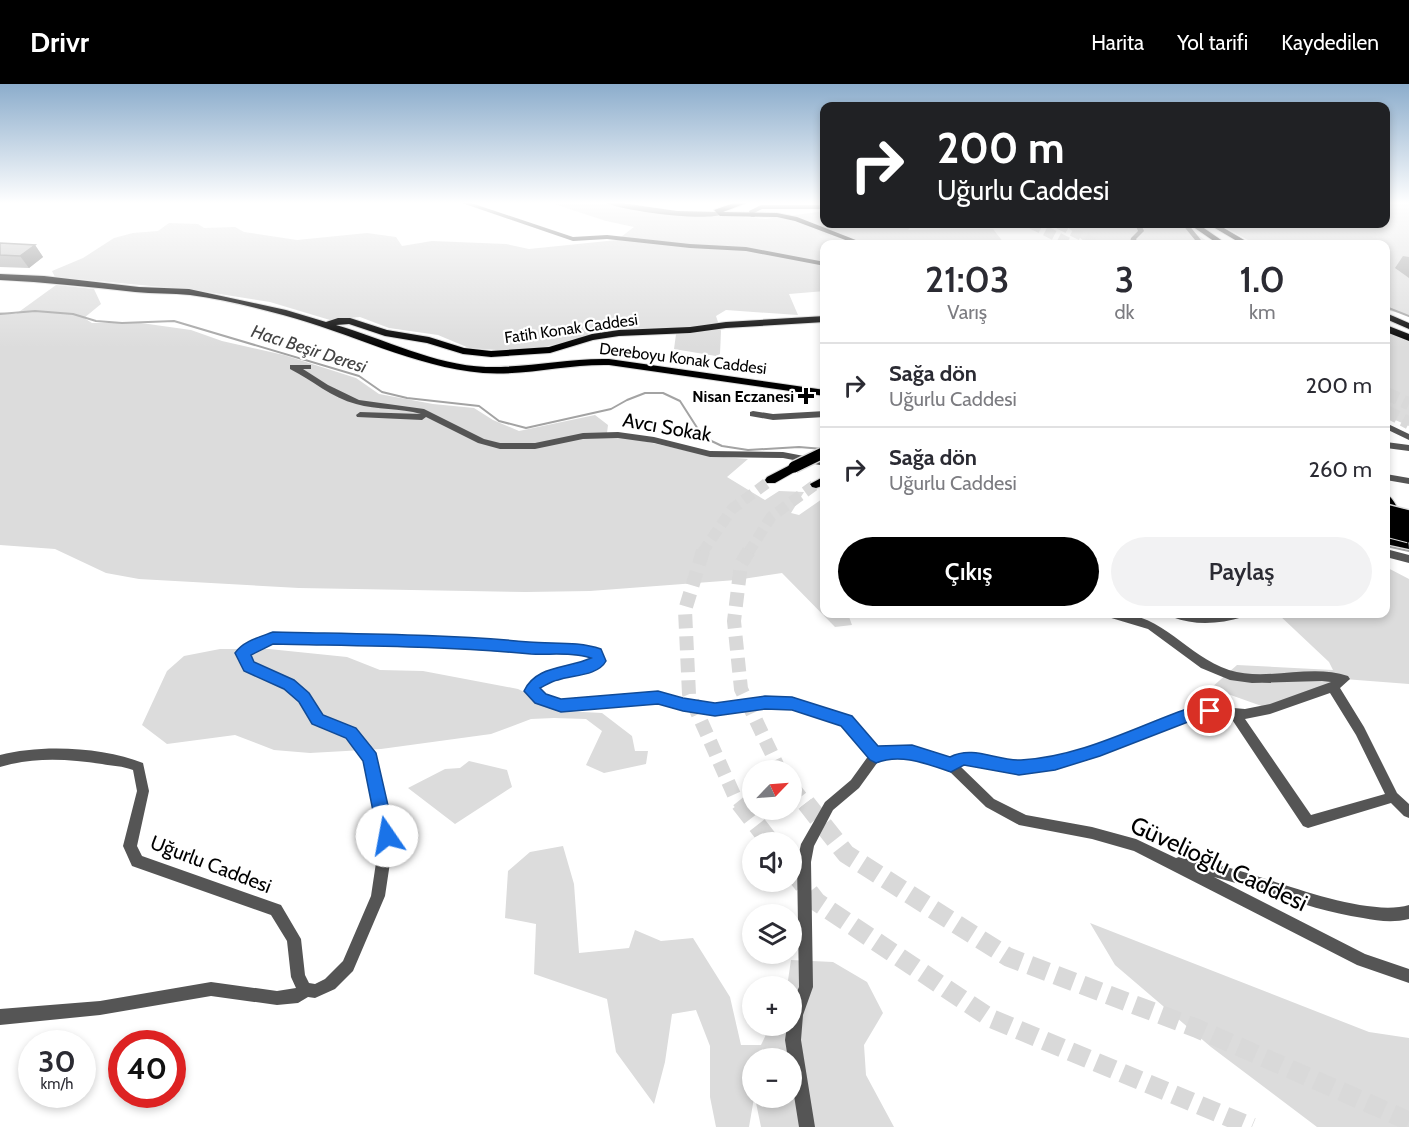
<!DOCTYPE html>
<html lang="tr">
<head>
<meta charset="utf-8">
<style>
  body { margin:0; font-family:Cabin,sans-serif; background:#f2f2f3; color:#2b2b33; height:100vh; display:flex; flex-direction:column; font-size:22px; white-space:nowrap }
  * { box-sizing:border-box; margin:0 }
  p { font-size:20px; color:#7c7c81 }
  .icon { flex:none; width:33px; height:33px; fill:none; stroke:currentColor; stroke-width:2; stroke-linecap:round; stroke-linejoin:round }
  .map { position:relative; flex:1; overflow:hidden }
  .side { position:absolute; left:820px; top:156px; width:570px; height:378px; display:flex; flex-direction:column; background:#fff; border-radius:12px; box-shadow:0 3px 9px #0003 }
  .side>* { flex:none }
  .hud { position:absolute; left:820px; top:18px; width:570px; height:126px; border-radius:12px; box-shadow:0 3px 9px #0003; background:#202124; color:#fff; overflow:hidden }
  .needle { width:39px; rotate:65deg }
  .tools { position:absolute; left:742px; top:676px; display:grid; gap:12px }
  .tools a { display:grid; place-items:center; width:60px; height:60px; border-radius:50%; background:#fff; box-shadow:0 3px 9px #0003; font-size:30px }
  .speed { position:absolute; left:18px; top:946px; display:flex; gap:12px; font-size:30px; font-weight:700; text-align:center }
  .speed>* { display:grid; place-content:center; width:78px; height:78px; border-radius:50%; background:#fff; box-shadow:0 3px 9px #0003; line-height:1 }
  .speed small { font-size:15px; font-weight:400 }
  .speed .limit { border:9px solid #d22; background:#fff; color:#111 }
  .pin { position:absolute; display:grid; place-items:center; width:51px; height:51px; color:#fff; margin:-26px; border:3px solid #fff; border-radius:50%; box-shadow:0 2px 6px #0007 }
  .me { position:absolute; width:66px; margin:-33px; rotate:348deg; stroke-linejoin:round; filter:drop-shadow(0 0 4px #0008) }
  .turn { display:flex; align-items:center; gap:21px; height:126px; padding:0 18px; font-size:27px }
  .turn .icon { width:78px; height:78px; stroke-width:2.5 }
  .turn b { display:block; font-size:42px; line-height:51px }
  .eta { display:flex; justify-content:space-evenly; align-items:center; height:102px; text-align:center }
  .eta b { font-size:36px; font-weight:600; line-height:42px }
  .button { display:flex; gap:12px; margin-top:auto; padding:12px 18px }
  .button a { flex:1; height:69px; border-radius:36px; background:#000; color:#fff; font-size:24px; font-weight:600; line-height:69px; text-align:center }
  .button a+a { background:#f2f2f3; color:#2b2b33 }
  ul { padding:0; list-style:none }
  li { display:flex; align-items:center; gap:18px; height:84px; padding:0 18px; border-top:2px solid #e1e1e2 }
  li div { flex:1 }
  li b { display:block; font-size:22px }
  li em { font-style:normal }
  header { display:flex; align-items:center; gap:36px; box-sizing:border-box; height:84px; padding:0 30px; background:#000; color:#fff }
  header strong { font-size:28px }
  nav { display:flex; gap:33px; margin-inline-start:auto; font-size:21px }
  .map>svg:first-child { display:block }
  .green { fill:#dcdcdc }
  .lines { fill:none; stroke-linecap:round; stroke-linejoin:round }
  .stream { stroke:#a3a3a3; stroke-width:2 }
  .major-tunnel-far2 { stroke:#d9d9d9; stroke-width:11; stroke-dasharray:11 6; stroke-linecap:butt }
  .major-tunnel-far1 { stroke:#d9d9d9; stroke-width:14; stroke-dasharray:14 8; stroke-linecap:butt }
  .major-tunnel { stroke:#d9d9d9; stroke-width:19; stroke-dasharray:19 9; stroke-linecap:butt }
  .highway-tunnel-far1 { stroke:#d9d9d9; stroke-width:10; stroke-dasharray:10 5; stroke-linecap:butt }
  .highway-tunnel { stroke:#d9d9d9; stroke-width:13; stroke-dasharray:13 6; stroke-linecap:butt }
  .major-casing { stroke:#dbdbdb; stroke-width:2 }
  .minor { fill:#555; fill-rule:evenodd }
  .major { fill:#000; fill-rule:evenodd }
  .major-bridge-casing { stroke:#dbdbdb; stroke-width:14; stroke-linecap:butt }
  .highway-bridge-casing { stroke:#dbdbdb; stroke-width:15; stroke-linecap:butt }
  .major-bridge { stroke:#000; stroke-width:11 }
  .highway-bridge { stroke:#000; stroke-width:13 }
  .wall { fill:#a9a9a9 }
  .shaded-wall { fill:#898989 }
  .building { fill:#c4c4c4; stroke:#898989; stroke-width:1.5 }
  .route { fill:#1a73e8; stroke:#114b97; stroke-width:1.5 }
  .poi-dot { fill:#000; stroke:#fff; stroke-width:2 }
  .labels { text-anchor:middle; stroke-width:4.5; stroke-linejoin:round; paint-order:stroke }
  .far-street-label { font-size:16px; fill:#000; stroke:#fff }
  .far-poi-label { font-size:16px; font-weight:bold; fill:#000; stroke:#fff; text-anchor:end }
  .far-water-label { font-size:18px; font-style:italic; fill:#444; stroke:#fff }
  .street-label { font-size:20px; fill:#000; stroke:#fff }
  .near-street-label { font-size:24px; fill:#000; stroke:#fff }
</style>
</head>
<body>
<header>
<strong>Drivr</strong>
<nav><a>Harita</a><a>Yol tarifi</a><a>Kaydedilen</a></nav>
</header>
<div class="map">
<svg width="1409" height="1043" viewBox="0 0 1409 1043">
  <rect width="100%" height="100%" fill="#fff"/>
  <path class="green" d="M548 118H600L635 124 766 135 825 127V140H913L908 146 993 145 1004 159 1028 160H825V207L789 210 798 231 726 226 716 232 721 247 720 270 716 272 674 265 677 243 620 245 544 263 497 266 469 264 438 251 389 244 360 233 330 236 270 218 194 206 55 193 52 187 83 174 114 154 133 149 158 147 169 139 198 140 204 144 235 143 244 148 297 156 367 149 396 153 402 162 432 157 506 160 529 165 617 156 634 143 606 137Z
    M1386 118H1409V231L1386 226V160H1255L1219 140H1386Z
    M1064 140H1180L1212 160H1087Z
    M56 201 94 205 101 220 84 234 92 239H141L191 246 222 257 284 271 356 294 379 310 433 320 474 324 493 336 519 347 595 331 608 341 607 349 711 372 748 375 727 393 765 416 779 407 804 408 791 429 799 431 825 413V530H848L852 541 835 543 782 489 736 496 590 507 526 508 299 504 139 495 106 489 55 465 0 461V228L16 230Z
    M1386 247 1409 258V342L1386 332Z
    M1386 483 1409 495V600L1344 595 1270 625 1211 604 1237 581 1333 586 1329 578 1278 530H1386Z
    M220 565H269L347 573 380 586 423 587 518 605 564 627 602 629 632 652 635 667H648L646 680 604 689 586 681 602 647 586 635 554 634 531 635 491 650 381 665 310 669 274 666 235 651 167 660 142 641 167 587 184 572Z
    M469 677 507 686 512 703 455 740 408 704 445 685 460 684Z
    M563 762 574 800 579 869 629 864 635 846 661 857 693 854 730 913 741 961H761L770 942H792V903H787L791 876 833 878 867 898 883 929 864 961 866 991 894 1043H761L755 1014H792V975H753L754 1014 749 1043H716L710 1013V962L696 926 672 930 665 978 654 1020 616 968 607 915 534 890 536 840 505 834 508 787 530 768Z
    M1090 839 1369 948 1409 954V1043H1317L1211 963 1115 881Z"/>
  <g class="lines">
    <path class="stream" d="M1386 223 1409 232
      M0 230 35 227 73 230 96 237 122 239 174 237 359 292 382 308 407 314 479 322 499 337 526 344 611 325 627 316 645 309H663L680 317 703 353 722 362 748 366 799 363 823 365
      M1386 462 1409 467"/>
    <path class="major-tunnel-far2" d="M702 469 732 425 771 396
      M748 469 771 433 816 400"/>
    <path class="major-tunnel-far1" d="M703 467 685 526 689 610 734 711 742 721
      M749 467 741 480 734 537 741 605 780 687
      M792 702 807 721"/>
    <path class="major-tunnel" d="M740 719 771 759
      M806 719 846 770 1008 873 1196 944 1409 1037
      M792 786 817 818 990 934 1252 1043"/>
    <path class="highway-tunnel-far1" d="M1032 140 1071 160
      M1059 140 1097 160"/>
    <path class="highway-tunnel" d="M1386 309 1409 320
      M1386 327 1409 339"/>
    <g class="major-casing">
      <path id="major" d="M737 118H749L723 128 777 129 797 133 866 160H856L795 137 777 133 720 132 714 126Z
        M1189 140H1198L1227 160H1218Z
        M1208 140H1217L1251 160H1242Z
        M0 190 44 192 139 203 189 205 286 226 326 238 338 234H350L387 246 429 253 464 264 491 267 549 263 592 250 619 246 690 243 726 238 825 232V238L726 244 690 249 619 252 593 256 550 269 491 273 463 270 427 259 385 252 349 240 336 241C385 255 434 281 486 283 527 284 567 274 609 275L825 306V312L609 281C567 280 525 292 483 289 414 283 349 248 283 231 253 223 221 215 190 211 172 209 153 210 135 208 90 203 45 198 0 196Z
        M1386 229 1409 239V245L1386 235Z
        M1386 241 1409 250V257L1386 248Z
        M794 379 800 383 798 386 775 399H767L765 396 767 393Z
        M825 392V401L816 404 812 403 810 400Z
        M1386 410C1398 415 1409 452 1409 465L1386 460V450L1397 453 1386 428Z"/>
    </g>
    <path class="minor" d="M459 118H468L573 153 607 151 690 160 746 163 825 178V182L746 167 690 164 607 155 573 157Z
      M604 118H615L677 127 720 128 723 130C707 138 621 127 604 118Z
      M761 121H825V125H762L754 129 755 133H751L749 127Z
      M1135 140H1141L1144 147 1136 155 1139 160H1132L1130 158 1131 154 1138 147Z
      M1182 140H1188L1201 156V158L1189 160 1195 156Z
      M290 281H311V285H303L328 301 359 316 424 325 484 355 500 359H535L583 349 618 348 654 353 710 367 783 368 825 376V382L783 374 710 373 654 359 618 354 583 355 535 365H500L478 359 426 333 422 336 357 333 356 331 360 328 421 330C400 324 377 326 356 320 332 314 312 296 290 285Z
      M753 327 773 330 825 327V333L773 336 750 332V328Z
      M1386 339 1409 350V356L1386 345Z
      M1386 358 1409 361V367L1386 364Z
      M1386 390 1409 394V400L1386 396Z
      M1386 465 1409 471V479L1386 473Z
      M1107 530C1160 524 1184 571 1229 586 1267 598 1310 579 1348 592L1350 595 1340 604 1364 643 1397 709 1409 720V734L1404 732 1391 719 1308 744 1303 742 1231 634 1210 632 1193 634 1100 670 1055 685 1019 689 964 680 960 682 994 715 1026 731 1092 743 1136 755 1176 774 1179 773C1202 777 1224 782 1247 789 1287 801 1369 833 1409 821V835C1393 839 1378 837 1363 834 1311 826 1264 806 1214 793L1365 870 1409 885V899L1357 881 1134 767 1092 755 1019 741 986 723 947 685 912 674 883 673 880 675 859 704 833 726 814 762 811 778 813 903 803 931 801 956 815 1043H799L792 999V975H788L785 956 787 942H792V920L799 903 797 778 801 760 825 718 851 696 869 671 843 641 792 625 765 624 715 631 683 626 658 618 561 627 537 618 525 607C539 582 570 586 593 575L592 573 588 572 432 562 273 558 261 562 248 570 253 579 293 597 308 610 321 631 355 645 375 670 394 752 385 812 353 887 335 905 315 914 308 913 298 919 277 921 211 912 100 931 0 941V925L100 917 211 898 277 907 296 904 291 893 287 857 271 831 132 782 123 762 137 707 133 686C123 682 112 682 102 680 67 675 34 673 0 683V671C41 660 104 663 143 679L149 707 137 762 142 772 281 821 301 855 305 891 309 899 315 900 325 895 343 877 371 812 380 752 365 676 347 653 313 639 300 616 285 603 245 585 236 569 238 566 253 556 273 550 432 553 588 563 600 566 605 577 603 580 583 589 550 597 538 606 545 611 561 617 658 608 683 616 715 621 765 614 792 615 851 633 878 664 882 663 912 664 950 675 963 669 1019 677 1055 673 1099 660 1192 624 1210 622 1245 625 1270 620 1331 598 1322 597 1252 599 1230 596 1201 584 1148 545 1108 533ZM1330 609 1356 651 1385 710 1311 731 1245 635 1270 630Z
      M1171 530H1186L1199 532 1244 530 1243 533C1219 540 1196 542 1172 533Z"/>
    <use href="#major" class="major"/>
    <g class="major-bridge-casing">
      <path id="major-bridge" d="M794 383 825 368
        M1386 426 1409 432
        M1386 437 1409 442"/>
    </g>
    <g class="highway-bridge-casing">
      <path id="highway-bridge" d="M1386 446 1409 452"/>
    </g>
    <use href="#major-bridge" class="major-bridge"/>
    <use href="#highway-bridge" class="highway-bridge"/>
  </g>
  <path class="wall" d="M0 159 35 161 43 173 29 184 0 183Z
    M1403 172 1409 173V194L1395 184Z"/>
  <path class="shaded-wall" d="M35 161 43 173 29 184 20 172Z"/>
  <path class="building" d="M0 159 35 161 20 172 0 171Z"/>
  <linearGradient id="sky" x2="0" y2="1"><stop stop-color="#8cadcc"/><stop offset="0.45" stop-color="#fff"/><stop offset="1" stop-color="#fff" stop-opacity="0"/></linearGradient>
  <rect width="1409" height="264" fill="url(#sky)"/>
  <path class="route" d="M273 548C358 550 444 550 529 558 553 560 578 557 601 565L606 577C598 592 572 591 558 596 552 597 546 601 540 604L546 610 561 615 658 607 683 614 715 619 765 612 792 613 852 632 878 662 912 661 950 673C973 661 997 677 1021 676 1081 673 1137 642 1192 623L1210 620 1215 622 1218 627 1215 631 1193 636 1100 672 1055 686 1019 691 964 681 951 688C927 680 901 669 876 679L870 676 841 642 792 626 765 625 715 632 683 627 658 620 561 628 535 619 524 607C536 581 567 585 591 574 573 568 550 571 531 570 445 562 359 562 273 560L251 571 254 578 294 596 309 609 323 631 356 644 376 669 395 752 393 758 387 760 381 758 378 752 363 677 346 654 312 640 299 618 284 605 244 587 235 569C243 557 260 553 273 548Z"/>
  <path class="poi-dot" d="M803 303h6v6h6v6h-6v6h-6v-6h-6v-6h6z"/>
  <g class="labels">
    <g class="far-street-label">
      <text transform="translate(571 244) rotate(-8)" y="6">Fatih Konak Caddesi</text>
      <text transform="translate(683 274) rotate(7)" y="6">Dereboyu Konak Caddesi</text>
    </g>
    <g class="far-poi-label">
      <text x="794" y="318">Nisan Eczanesi</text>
    </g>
    <g class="far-water-label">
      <text transform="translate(309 265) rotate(18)" y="6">Hacı Beşir Deresi</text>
    </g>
    <g class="street-label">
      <text transform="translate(667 343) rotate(10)" y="7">Avcı Sokak</text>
      <text transform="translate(211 780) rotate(21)" y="7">Uğurlu Caddesi</text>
    </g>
    <g class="near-street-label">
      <text transform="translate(1219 780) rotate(25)" y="8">Güvelioğlu Caddesi</text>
    </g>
  </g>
</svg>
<div class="tools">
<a><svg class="needle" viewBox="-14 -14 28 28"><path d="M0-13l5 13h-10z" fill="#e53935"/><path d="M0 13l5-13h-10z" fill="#7c7c81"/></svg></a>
<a><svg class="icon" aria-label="sound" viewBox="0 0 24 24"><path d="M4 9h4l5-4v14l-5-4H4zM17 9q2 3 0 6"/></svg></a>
<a><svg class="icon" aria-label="layers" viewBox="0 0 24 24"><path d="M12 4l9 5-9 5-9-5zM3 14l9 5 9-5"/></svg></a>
<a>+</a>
<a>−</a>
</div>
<div class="speed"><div>30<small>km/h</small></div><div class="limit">40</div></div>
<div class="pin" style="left:1210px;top:627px;background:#d93025"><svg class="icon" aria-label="arrive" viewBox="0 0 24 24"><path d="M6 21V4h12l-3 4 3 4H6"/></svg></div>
<svg class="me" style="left:387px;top:752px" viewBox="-20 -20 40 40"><circle r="19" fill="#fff"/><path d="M0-13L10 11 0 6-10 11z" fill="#1a73e8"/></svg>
<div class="hud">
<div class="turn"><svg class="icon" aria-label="right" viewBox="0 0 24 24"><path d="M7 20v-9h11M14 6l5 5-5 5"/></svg><div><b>200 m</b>Uğurlu Caddesi</div></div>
</div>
<section class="side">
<div class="eta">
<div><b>21:03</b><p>Varış</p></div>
<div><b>3</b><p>dk</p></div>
<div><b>1.0</b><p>km</p></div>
</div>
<ul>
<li><svg class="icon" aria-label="right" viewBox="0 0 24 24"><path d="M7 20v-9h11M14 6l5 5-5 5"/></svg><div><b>Sağa dön</b><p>Uğurlu Caddesi</p></div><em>200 m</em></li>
<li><svg class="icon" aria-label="right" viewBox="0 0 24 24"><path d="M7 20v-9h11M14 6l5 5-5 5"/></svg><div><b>Sağa dön</b><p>Uğurlu Caddesi</p></div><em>260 m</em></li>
</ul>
<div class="button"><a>Çıkış</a><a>Paylaş</a></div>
</section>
</div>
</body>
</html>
